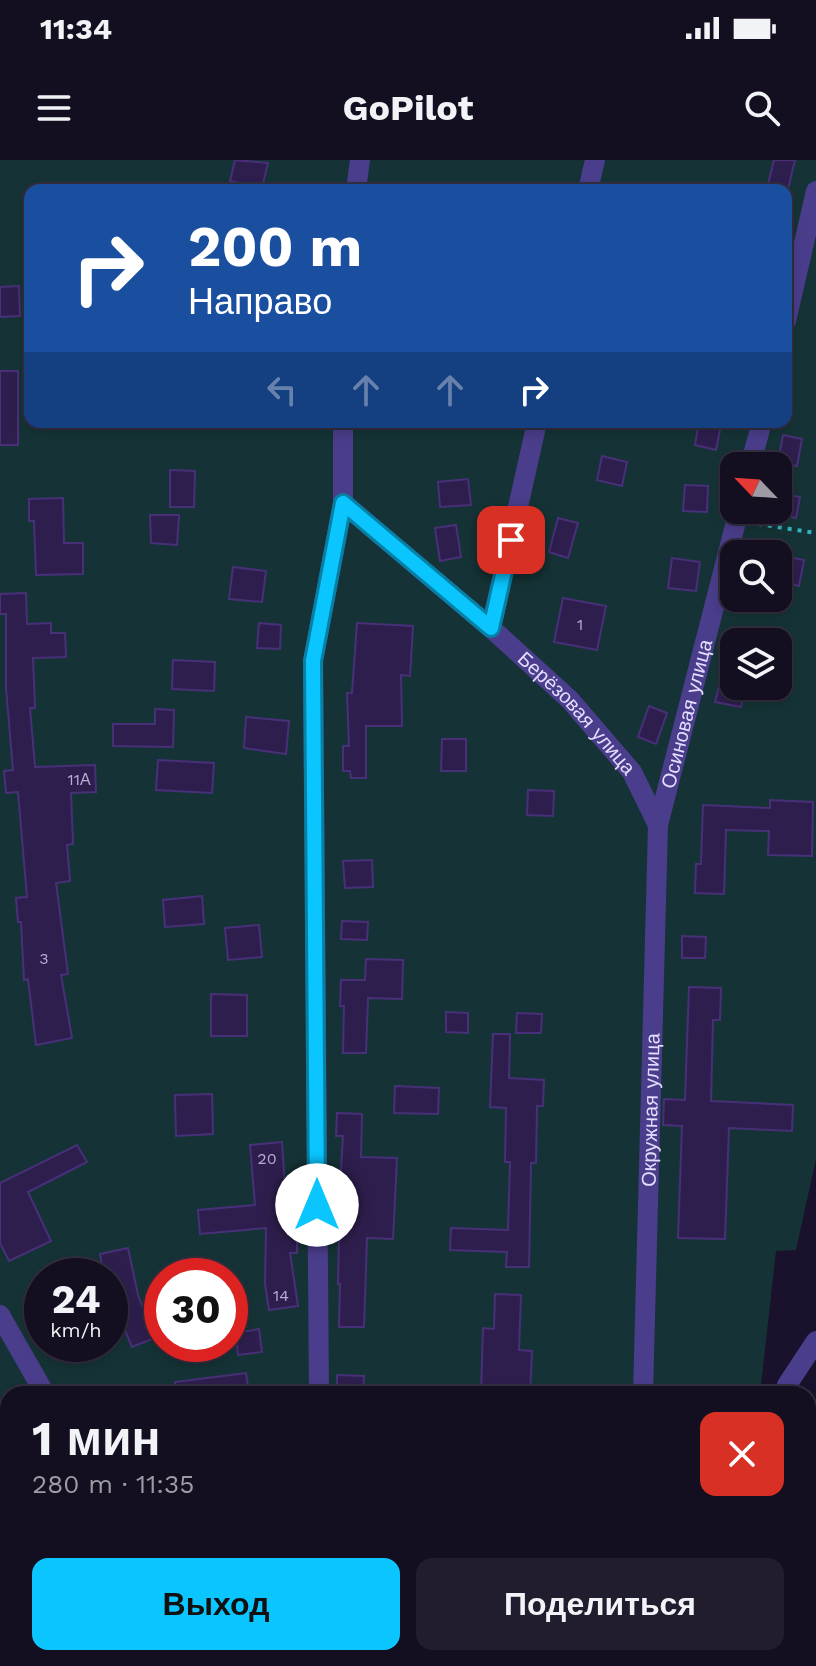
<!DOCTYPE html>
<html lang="ru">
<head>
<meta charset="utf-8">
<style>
  body { margin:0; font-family:"Work Sans",sans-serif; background:#211c2e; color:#f1f3f6; height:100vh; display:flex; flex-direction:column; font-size:30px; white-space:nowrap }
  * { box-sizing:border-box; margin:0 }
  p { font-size:26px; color:#9d9ca5 }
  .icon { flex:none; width:44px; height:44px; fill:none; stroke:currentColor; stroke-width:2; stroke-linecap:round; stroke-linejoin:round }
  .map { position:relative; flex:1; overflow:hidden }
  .details { position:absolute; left:0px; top:1226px; width:816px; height:280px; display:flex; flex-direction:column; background:#140e21; border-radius:24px 24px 0 0; box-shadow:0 4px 12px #0003,0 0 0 2px #332e3f }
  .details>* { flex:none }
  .banner { position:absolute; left:24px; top:24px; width:768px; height:244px; border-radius:16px; box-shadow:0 4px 12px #0003,0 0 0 2px #332e3f; background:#1a4fa0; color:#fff; overflow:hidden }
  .needle { width:52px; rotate:295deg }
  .fabs { position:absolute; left:720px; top:292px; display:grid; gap:16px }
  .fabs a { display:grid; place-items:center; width:72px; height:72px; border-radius:16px; background:#140e21; box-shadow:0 4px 12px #0003,0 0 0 2px #332e3f; font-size:40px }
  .speed { position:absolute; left:24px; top:1098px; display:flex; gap:16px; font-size:40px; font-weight:700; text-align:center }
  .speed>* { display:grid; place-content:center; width:104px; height:104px; border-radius:50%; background:#140e21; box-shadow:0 4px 12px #0003,0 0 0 2px #332e3f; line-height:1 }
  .speed small { font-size:20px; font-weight:400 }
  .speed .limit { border:12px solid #d22; background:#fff; color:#111 }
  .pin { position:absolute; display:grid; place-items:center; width:68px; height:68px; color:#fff; margin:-34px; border-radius:16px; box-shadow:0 4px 12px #0006 }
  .me { position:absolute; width:88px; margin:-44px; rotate:0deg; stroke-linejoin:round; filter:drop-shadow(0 0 6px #0008) }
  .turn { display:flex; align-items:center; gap:28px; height:168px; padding:0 32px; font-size:36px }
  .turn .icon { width:104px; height:104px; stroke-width:2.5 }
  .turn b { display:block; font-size:56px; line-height:68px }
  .lanes { display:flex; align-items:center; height:76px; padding:0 32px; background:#0003; justify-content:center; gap:40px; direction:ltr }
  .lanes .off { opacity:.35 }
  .round { display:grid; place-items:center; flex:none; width:84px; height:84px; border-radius:16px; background:#211c2e }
  .overview { display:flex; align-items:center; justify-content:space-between; height:136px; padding:0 32px }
  h1 { font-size:48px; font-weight:700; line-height:60px }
  .primary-button { display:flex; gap:16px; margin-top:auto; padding:16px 32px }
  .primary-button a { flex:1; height:92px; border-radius:16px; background:#0ac5fe; color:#111; font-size:32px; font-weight:700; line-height:92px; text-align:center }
  .primary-button a+a { background:#211c2e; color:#f1f3f6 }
  .status { display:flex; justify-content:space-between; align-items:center; height:56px; padding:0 40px; background:#140e21; direction:ltr }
  .status svg { height:22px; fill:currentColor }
  header { display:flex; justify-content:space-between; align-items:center; height:104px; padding:0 32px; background:#140e21; font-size:36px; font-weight:700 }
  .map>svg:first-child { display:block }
  .green { fill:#153336; fill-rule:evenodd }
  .building { fill:#2e1e4d; stroke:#483079; stroke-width:2 }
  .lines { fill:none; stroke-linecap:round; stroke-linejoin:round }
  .path { stroke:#31b4be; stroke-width:4; stroke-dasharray:4 6; stroke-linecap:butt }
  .minor { stroke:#4a3d8b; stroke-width:20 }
  .route-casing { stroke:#0680a5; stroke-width:20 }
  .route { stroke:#0ac5fe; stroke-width:14 }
  .labels { text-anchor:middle; stroke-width:8; stroke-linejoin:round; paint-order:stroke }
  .number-label { font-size:16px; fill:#b7add2 }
  .street-label { font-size:20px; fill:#e5ddff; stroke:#1a122c }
</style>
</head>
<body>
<div class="status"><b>11:34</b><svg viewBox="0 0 49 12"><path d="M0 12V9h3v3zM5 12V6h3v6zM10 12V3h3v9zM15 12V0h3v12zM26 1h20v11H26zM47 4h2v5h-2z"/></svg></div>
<header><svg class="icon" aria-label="menu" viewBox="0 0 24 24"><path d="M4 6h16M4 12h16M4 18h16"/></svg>GoPilot<svg class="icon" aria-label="search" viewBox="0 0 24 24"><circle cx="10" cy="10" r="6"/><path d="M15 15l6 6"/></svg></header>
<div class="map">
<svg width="816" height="1506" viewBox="0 0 816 1506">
  <rect width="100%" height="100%" fill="#1a122c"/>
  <path class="green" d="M0 0H816V999L796 1090 776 1091 760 1234H8V1498H689L686 1506H0ZM30 30H786V262H30ZM734 306H778V350H734ZM734 394H778V438H734ZM734 482H778V526H734ZM42 1116H110V1184H42ZM162 1116H230V1184H162Z"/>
  <path class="building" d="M235 0 268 3 262 28 230 21Z
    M774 0H795L788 29 768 24Z
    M19 126 20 156 0 157V127Z
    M0 211H18V285H0Z
    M699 262 721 265 716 290 695 285Z
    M783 275 802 279 797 306 778 302Z
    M602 296 627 302 622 326 597 320Z
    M170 310 195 311 194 347H170Z
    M468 319 471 345 440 347 438 322Z
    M685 325 708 326 707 352 683 351Z
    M778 333 800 337 796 358 778 354Z
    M63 338 64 383H83V414L36 415 34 361H29V339Z
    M150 355H179L177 385 151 383Z
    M558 358 578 363 568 398 549 392Z
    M456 365 461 397 440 401 435 368Z
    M778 395 804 400 799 426 778 421Z
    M672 398 700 402 696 431 668 428Z
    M233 407 266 411 262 442 229 439Z
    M26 433 27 464 51 463V473H65L66 497 33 498 35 548H30L35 607 95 605 96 632 71 633 73 684 67 685 70 721 56 723 68 814 61 815 72 878 36 885 28 819 24 820 21 762H18L16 738 27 737 18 632 6 633 4 611 13 610 6 528V454H0V434Z
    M563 438 606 446 597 490 554 482Z
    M259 463 281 465 280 489 257 488Z
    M357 463 413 466 410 516 401 515 402 566H366V618H351L350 611H343V586H349L347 533H352Z
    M173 500 215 502 214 531 172 529Z
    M719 526H745L741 547 715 542Z
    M649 546 667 553 656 584 638 577Z
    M155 549 174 550 173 587 113 586V564H155Z
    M246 557 289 561 286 594 244 588Z
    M442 579H466V611H441Z
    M158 600 214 603 212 633 156 630Z
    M528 630 554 631 553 656 527 655Z
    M770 640 813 642 812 696 768 695 769 671 726 670 724 734 695 733 696 704H701L703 645 770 648Z
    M372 700 373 727 345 728 343 701Z
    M202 736 204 764 165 767 163 740Z
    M342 761 368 762 367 780 341 779Z
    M259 765 262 797 228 800 225 768Z
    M682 776 706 777 705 798H682Z
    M366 799 403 800 402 839 368 838 366 893H343L344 846H340L341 820H365Z
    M689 827 721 828 720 860H713L711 941 793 945 792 971 729 968 725 1079 678 1078 682 966 663 965 664 939 685 940Z
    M211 834 247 835V876H211Z
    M446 852 468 853V873L446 872Z
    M517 853 542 854 541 873H516Z
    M493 874H510L509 918 544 920 543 946H537L536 1003H531L529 1107H506L507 1092 450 1090 451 1068 508 1070 510 1002H505L506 948 490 947Z
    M395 926 439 928 438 954 394 953Z
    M212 934 213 974 176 976 175 935Z
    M337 953 362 954 361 997 397 998 393 1079 367 1078 364 1167H339L340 1124H338L339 1077H337L343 976H336Z
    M282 982 288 1072H297V1093H290L298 1146 269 1150 265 1124 266 1068 200 1074 198 1050 255 1045 250 985Z
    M77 985 87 1002 28 1032 51 1081 9 1101 0 1083V1023Z
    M128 1088 138 1135 155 1178 132 1187 110 1134V1116H104L100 1094Z
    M495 1134 521 1135 519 1190 532 1191 530 1234H481L483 1168 494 1169Z
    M259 1169 262 1192 238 1195 236 1173Z
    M246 1213 249 1234H176L175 1222Z
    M337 1215 364 1216 363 1234H337Z"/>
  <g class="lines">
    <path class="path" d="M758 364 816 373"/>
    <g class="minor">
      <path d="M356 30 360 0"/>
      <path d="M588 30 595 0"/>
      <path d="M786 161 816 31"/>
      <path id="s1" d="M537 262 491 468 570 540 632 612 658 665"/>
      <path d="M750 306 762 262"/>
      <path d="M343 343 491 468"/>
      <path d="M0 1155 45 1234"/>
      <path d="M319 1234 313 501 343 343V262"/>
      <path id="s2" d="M643 1234 658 665 739 350"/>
      <path d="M785 1234 787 1225 816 1181"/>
      <path d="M259 1498 267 1506"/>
      <path d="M321 1498V1506"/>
      <path d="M637 1506V1498"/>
      <path d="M718 1506 720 1498"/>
    </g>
  </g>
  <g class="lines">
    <g class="route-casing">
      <path id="route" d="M317 1045 313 501 343 343 491 468 511 380"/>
    </g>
    <use href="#route" class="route"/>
  </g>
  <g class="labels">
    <g class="number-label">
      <text x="580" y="470">1</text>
      <text x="79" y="625">11А</text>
      <text x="44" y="804">3</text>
      <text x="267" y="1004">20</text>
      <text x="281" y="1141">14</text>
    </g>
    <g class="street-label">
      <text dy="7" stroke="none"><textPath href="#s2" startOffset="684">Осиновая улица</textPath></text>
      <text dy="7" stroke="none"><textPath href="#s1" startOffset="332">Берёзовая улица</textPath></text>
      <text dy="7" stroke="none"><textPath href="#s2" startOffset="284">Окружная улица</textPath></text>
    </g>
  </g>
</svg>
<div class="fabs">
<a><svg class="needle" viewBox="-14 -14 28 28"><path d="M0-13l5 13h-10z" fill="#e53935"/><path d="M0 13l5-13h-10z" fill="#9d9ca5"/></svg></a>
<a><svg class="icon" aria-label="search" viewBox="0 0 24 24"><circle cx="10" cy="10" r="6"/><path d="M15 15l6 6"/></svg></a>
<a><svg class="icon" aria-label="layers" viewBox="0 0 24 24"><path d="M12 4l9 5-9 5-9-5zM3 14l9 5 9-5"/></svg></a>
</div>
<div class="speed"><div>24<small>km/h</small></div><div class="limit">30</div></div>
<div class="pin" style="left:511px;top:380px;background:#d93025"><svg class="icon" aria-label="arrive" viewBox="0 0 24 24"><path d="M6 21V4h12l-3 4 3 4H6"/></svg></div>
<svg class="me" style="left:317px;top:1045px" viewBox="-20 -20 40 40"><circle r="19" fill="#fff"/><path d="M0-13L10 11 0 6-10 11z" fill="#0ac5fe"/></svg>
<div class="banner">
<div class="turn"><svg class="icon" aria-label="right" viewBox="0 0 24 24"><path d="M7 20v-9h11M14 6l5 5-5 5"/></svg><div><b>200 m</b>Направо</div></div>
<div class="lanes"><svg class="icon off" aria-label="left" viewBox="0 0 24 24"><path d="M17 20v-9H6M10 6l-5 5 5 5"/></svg><svg class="icon off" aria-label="ahead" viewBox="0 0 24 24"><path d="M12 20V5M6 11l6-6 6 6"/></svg><svg class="icon off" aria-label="ahead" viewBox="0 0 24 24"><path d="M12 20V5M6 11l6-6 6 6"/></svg><svg class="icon" aria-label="right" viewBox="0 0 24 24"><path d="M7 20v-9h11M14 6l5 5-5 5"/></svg></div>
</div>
<section class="details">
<div class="overview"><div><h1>1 мин</h1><p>280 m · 11:35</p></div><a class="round" style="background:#d93025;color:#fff"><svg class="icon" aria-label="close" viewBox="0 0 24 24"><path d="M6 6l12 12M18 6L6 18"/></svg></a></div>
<div class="primary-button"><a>Выход</a><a>Поделиться</a></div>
</section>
</div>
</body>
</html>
